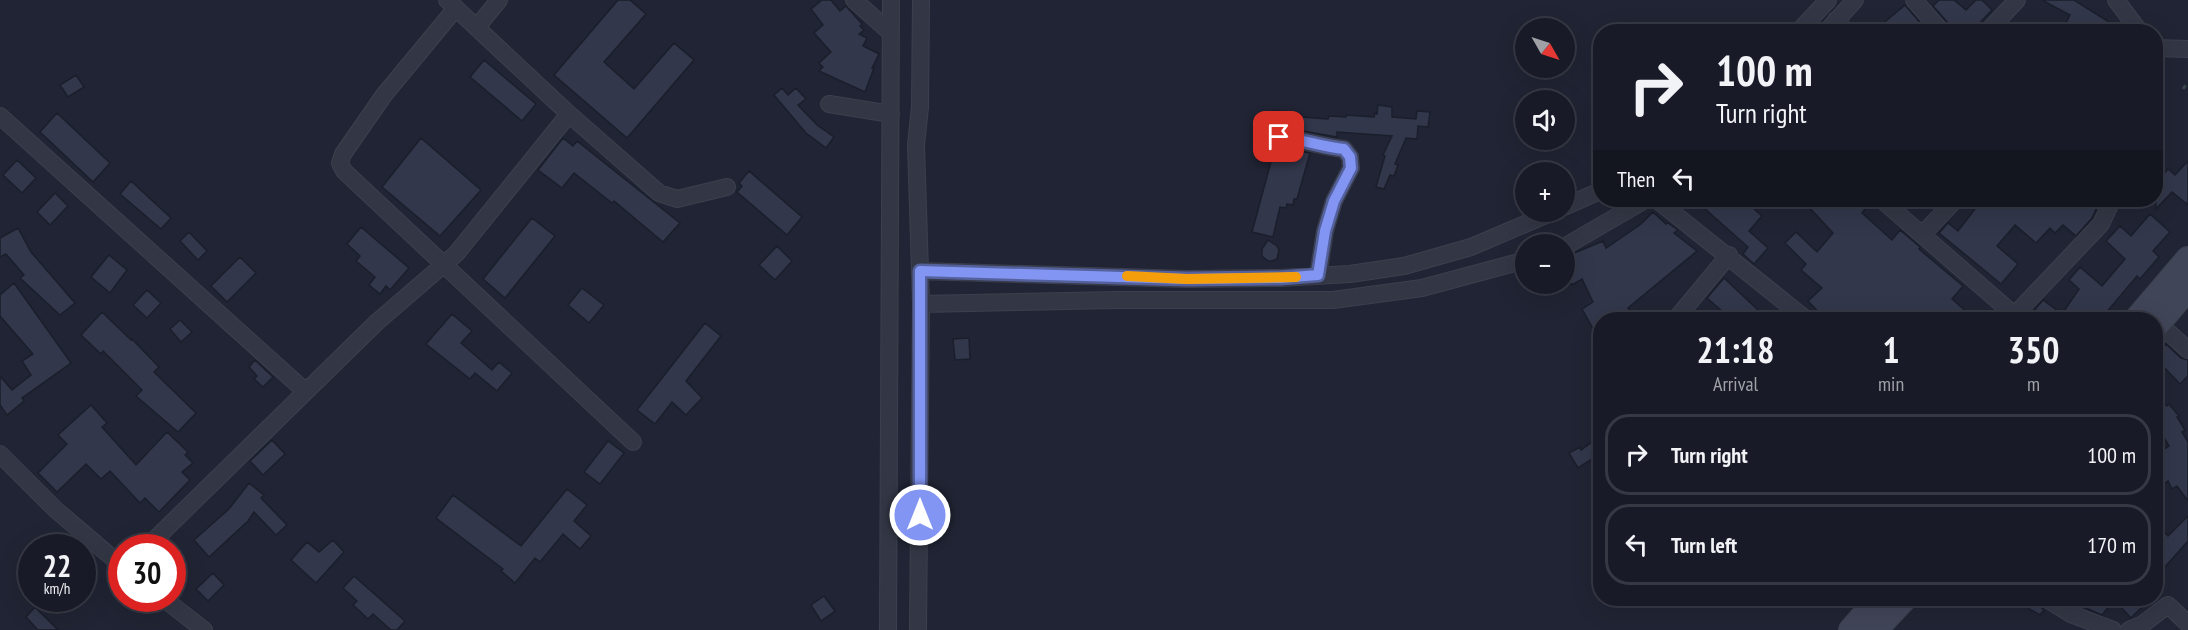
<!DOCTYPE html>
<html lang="en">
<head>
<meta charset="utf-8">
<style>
  body { margin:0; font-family:"PT Sans Narrow",sans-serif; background:#21242f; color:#f1f3f6; height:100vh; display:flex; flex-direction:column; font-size:22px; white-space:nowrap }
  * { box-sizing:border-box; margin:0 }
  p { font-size:20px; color:#9fa1a7 }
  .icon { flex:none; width:33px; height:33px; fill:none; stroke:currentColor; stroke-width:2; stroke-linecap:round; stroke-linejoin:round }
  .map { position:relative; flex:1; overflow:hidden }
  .drawer { position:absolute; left:1593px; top:312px; width:570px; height:294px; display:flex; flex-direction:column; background:#181b27; border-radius:24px; box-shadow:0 6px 24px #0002,0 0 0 2px #363944 }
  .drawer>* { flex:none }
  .banner { position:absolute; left:1593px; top:24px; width:570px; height:183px; border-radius:24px; box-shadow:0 6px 24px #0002,0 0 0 2px #363944; background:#181b27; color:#f1f3f6; overflow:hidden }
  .needle { width:39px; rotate:129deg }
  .fabs { position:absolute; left:1515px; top:18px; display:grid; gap:12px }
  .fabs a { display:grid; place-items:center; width:60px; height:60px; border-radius:50%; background:#181b27; box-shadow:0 6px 24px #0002,0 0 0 2px #363944; font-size:30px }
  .speed { position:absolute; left:18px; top:534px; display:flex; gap:12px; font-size:30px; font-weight:700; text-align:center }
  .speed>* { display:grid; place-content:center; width:78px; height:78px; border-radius:50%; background:#181b27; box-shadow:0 6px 24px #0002,0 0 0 2px #363944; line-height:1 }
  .speed small { font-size:15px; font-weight:400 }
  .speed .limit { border:9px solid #d22; background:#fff; color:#111 }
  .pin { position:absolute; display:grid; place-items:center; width:51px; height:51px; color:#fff; margin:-26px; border-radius:12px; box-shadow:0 3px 9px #0006 }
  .me { position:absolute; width:66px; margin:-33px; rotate:0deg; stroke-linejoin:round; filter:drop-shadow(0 0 4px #0008) }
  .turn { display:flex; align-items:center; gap:21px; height:126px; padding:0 24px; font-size:27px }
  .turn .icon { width:78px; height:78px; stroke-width:2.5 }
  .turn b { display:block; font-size:42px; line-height:51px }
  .then { display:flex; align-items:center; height:57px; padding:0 24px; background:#0003; gap:12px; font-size:22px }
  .eta { display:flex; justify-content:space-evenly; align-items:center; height:102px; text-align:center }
  .eta b { font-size:36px; font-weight:600; line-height:42px }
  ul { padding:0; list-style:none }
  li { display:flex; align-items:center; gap:18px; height:81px; margin:0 12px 9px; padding:0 12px; border:3px solid #363944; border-radius:24px }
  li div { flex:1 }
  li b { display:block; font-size:22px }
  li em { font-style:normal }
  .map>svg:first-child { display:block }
  .building { fill:#32374b; stroke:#1b1e2b; stroke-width:1.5 }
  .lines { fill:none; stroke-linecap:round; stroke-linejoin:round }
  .street-casing { stroke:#3c404e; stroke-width:18 }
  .secondary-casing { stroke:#3c404e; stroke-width:26 }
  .path { stroke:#3a484e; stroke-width:3; stroke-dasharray:4.5 4.5; stroke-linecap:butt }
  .street { stroke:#333745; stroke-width:16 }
  .secondary { stroke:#414558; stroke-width:24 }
  .route-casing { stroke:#54619d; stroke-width:15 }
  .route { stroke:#8295f2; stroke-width:10 }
  .slow { stroke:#f59e0b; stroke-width:10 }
</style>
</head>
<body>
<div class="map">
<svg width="2188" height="630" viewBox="0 0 2188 630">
  <rect width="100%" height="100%" fill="#202434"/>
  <path class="building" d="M618 0H630L646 14 604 62 634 89 674 43 694 60 627 138 554 75Z
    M822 0H831L840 11 846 6 862 24 860 26 864 30 859 34 867 38 863 46 879 54 872 68H874L865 92 819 71 823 67 819 63 831 52 814 33 823 25 811 9Z
    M1939 0H1954L1966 10 1976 0H1982L1992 10 1971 32H1952L1950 25 1933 6Z
    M2042 0H2074L2125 32H2061L2070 15Z
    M1905 5 1928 32H1873Z
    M484 60 536 104 522 121 470 77Z
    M76 75 84 87 68 97 60 85Z
    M782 88 788 95 796 88 806 99 798 105 817 125 834 137 826 148 806 133 774 95Z
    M1378 105 1392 107V117L1416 119 1417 111 1430 112 1428 127 1418 126 1417 139 1406 138 1395 164 1398 165 1394 176 1390 175 1384 189 1376 187 1385 156 1383 155 1392 136 1337 132V137L1280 127 1269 130 1273 110 1301 114V117L1328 119 1329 116 1346 117V115L1374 117 1375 113 1377 114Z
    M57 113 110 163 93 182 40 132Z
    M421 138 481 190 440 236 382 187Z
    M563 138 573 146 577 141 680 223 663 242 614 201 612 203 574 173 562 188 538 170Z
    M1275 147 1310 153 1297 199H1294L1293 205 1287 204 1286 208 1280 207 1273 237 1252 232Z
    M17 160 36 178 22 193 3 175Z
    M2188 161V205L2172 192 2156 209V182L2168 169 2175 175Z
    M749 171 802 217 787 235 737 192 742 186 739 183Z
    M131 181 171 218 161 229 120 194Z
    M55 193 68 206 50 225 37 212Z
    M1695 200H1744L1762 216 1749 231 1768 248 1754 264 1743 254 1748 247Z
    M1817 200H1872L1862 213 1892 240 1900 230 1920 247 1919 249 1963 286 1952 299 1976 320H1826L1808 301 1822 288 1801 270 1806 264 1785 243 1796 232 1817 252 1833 233 1807 205Z
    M1982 200H2094L2098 205 2092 218 2076 236 2063 225 2055 233 2050 228 2036 243 2015 225 1997 246 2018 264 2001 284 1939 233 1948 223 1958 231Z
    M1653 212 1666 224 1668 223 1678 230 1674 233 1697 251 1628 308 1632 315 1623 320H1600V341L1582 309 1593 302 1582 279 1572 285 1564 273V270L1570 267 1565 257 1603 241 1606 248 1641 224Z
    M2150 214 2170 232 2153 251 2159 257 2140 279 2137 276 2100 320H2040L2032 313 2043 300 2062 314 2079 289 2069 280 2080 267 2102 286 2125 259 2106 241 2120 226 2131 236Z
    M532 218 555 236 505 298 483 279Z
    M361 227 409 268 390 290 386 286 380 294 369 285 375 277 356 261 360 256 347 244Z
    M18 228 31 252 75 303 60 315 20 278 24 275 6 254 0 257V238Z
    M189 232 207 251 198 260 180 241Z
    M1268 240 1277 246 1279 250 1277 259 1272 261H1268L1262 256V249Z
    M777 246 792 261 775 280 759 265Z
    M109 255 127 270 110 293 91 277Z
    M240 257 256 273 227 302 211 286Z
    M1724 278 1743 296 1769 320H1717L1723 312 1707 298Z
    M14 283 71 363 22 398 24 401 7 415 0 405V376L12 390 31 375 22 361 33 354 0 316V295Z
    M582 288 604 305 589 323 568 305Z
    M147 290 161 303 147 318 133 305Z
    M102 312 131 340 132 339 159 367 154 372 196 413 178 432 136 396 142 390 103 351 101 354 81 335Z
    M452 314 472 331 461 343 492 370 499 362 512 373 497 391 475 373 470 379 426 344Z
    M180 320 192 332 181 342 170 329Z
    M705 323 721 336 686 381 702 398 686 415 672 402 655 424 637 410Z
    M969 338 970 359 955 360 953 339Z
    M2166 344 2181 358 2188 360V376L2180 384 2156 359V355Z
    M255 360 273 377 263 387 254 379 257 376 249 367Z
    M2156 395 2167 406 2169 404 2179 416 2177 417 2185 430 2182 432 2188 442V501L2177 486 2172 489 2168 481 2156 490V454L2169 446 2156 424Z
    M91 405 107 423 102 427 136 465 167 432 188 452 185 455 193 463 182 472 190 480 159 512 145 498 140 503 110 471 101 479 86 464 57 492 38 473 67 444 58 435Z
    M1600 436V454L1578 468 1569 453 1580 447 1581 450Z
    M272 440 285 454 263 475 250 461Z
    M608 441 624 453 600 484 584 472Z
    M249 483 264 495 261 498 287 525 276 535 254 512 248 521 209 557 194 540 229 509Z
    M567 489 587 505 574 521 591 536 580 549 563 534 540 562 535 558 515 583 501 571 503 569 436 518 453 495 521 546Z
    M2188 516V541L2156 577V524L2168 536Z
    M333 540 344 552 316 583 291 560 307 542 319 552Z
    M213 573 224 585 208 601 196 589Z
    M354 576 405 621 397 630H391L373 614 368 619 353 605 357 601 343 588Z
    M824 596 835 611 821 621 811 605Z
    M2032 598H2035L2036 603 2044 610 2040 615 2026 607Z
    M2076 598H2151L2131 618 2114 600 2102 615 2088 609Z
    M35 607 58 630H38L26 617Z"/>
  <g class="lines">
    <g class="street-casing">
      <path id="street" d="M854 0 891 33
        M1914 0 1942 32
        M2116 0 2140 32
        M456 8 384 95 343 154 340 163 344 171 633 442
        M1836 20 1847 32
        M477 27 499 0
        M1798 32 1828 0
        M1826 32 1855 0
        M1987 32 2017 0
        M2156 48 2188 49
        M829 104 891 114
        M569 114 659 193 677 199 727 187
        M0 116 305 391
        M1279 137C1302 139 1322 147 1344 149L1350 157 1351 168 1334 201 1325 231 1318 275
        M1657 200 1807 320
        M1882 200 2020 320
        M1564 207 1600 191
        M1922 235 1955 200
        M1564 247 1645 200
        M920 271 1187 279 1280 278 1350 274 1404 266 1471 247 1553 212
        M921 304 1117 300H1333L1422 288 1526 260
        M1675 320 1729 255
        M2010 320 2101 224 2109 207V200
        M2156 321 2188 350
        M0 454 56 510 122 566
        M146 548 377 322 456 254 569 114 447 0
        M163 598 204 630
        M2045 598 2071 614 2113 630
        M888 630 891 0
        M918 630 921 304 916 145 920 107 921 0
        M2129 630 2143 624 2168 605 2188 624"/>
    </g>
    <g class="secondary-casing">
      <path id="secondary" d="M2136 320 2188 259
        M2156 326 2188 288
        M1851 630 1879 598
        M1875 630 1905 598"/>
    </g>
    <path class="path" d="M2183 89 2188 82"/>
    <use href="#street" class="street"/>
    <use href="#secondary" class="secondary"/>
  </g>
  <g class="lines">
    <g class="route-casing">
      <path id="route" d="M920 515V271L1187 279 1280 278 1318 275 1325 231 1334 201 1351 168 1350 157 1344 149C1322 147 1302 139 1279 137"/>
    </g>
    <use href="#route" class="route"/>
    <path class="slow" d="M1127 276 1187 279 1296 277"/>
  </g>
</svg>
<div class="fabs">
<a><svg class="needle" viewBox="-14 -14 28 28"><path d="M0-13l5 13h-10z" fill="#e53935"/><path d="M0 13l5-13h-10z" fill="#9fa1a7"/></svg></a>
<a><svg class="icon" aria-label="sound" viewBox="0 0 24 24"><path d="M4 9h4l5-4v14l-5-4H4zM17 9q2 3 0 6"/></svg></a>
<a>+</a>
<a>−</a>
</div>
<div class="speed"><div>22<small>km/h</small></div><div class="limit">30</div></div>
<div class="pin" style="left:1279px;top:137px;background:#d93025"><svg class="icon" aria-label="arrive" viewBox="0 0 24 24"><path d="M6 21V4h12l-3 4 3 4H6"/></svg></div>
<svg class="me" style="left:920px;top:515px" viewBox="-20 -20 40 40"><circle r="17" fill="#8295f2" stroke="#fff" stroke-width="3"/><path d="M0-11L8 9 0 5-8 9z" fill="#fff"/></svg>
<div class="banner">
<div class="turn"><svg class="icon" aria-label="right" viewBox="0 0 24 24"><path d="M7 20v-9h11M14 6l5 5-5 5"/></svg><div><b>100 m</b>Turn right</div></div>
<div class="then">Then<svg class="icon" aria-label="left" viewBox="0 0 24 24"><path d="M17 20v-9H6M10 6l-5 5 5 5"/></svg></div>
</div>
<section class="drawer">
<div class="eta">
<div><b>21:18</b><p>Arrival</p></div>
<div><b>1</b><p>min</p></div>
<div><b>350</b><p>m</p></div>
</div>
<ul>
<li><svg class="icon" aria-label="right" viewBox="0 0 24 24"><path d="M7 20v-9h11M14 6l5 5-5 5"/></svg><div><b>Turn right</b></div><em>100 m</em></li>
<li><svg class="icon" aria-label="left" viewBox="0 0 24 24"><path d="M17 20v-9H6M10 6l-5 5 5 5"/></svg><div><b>Turn left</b></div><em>170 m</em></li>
</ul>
</section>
</div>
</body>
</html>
